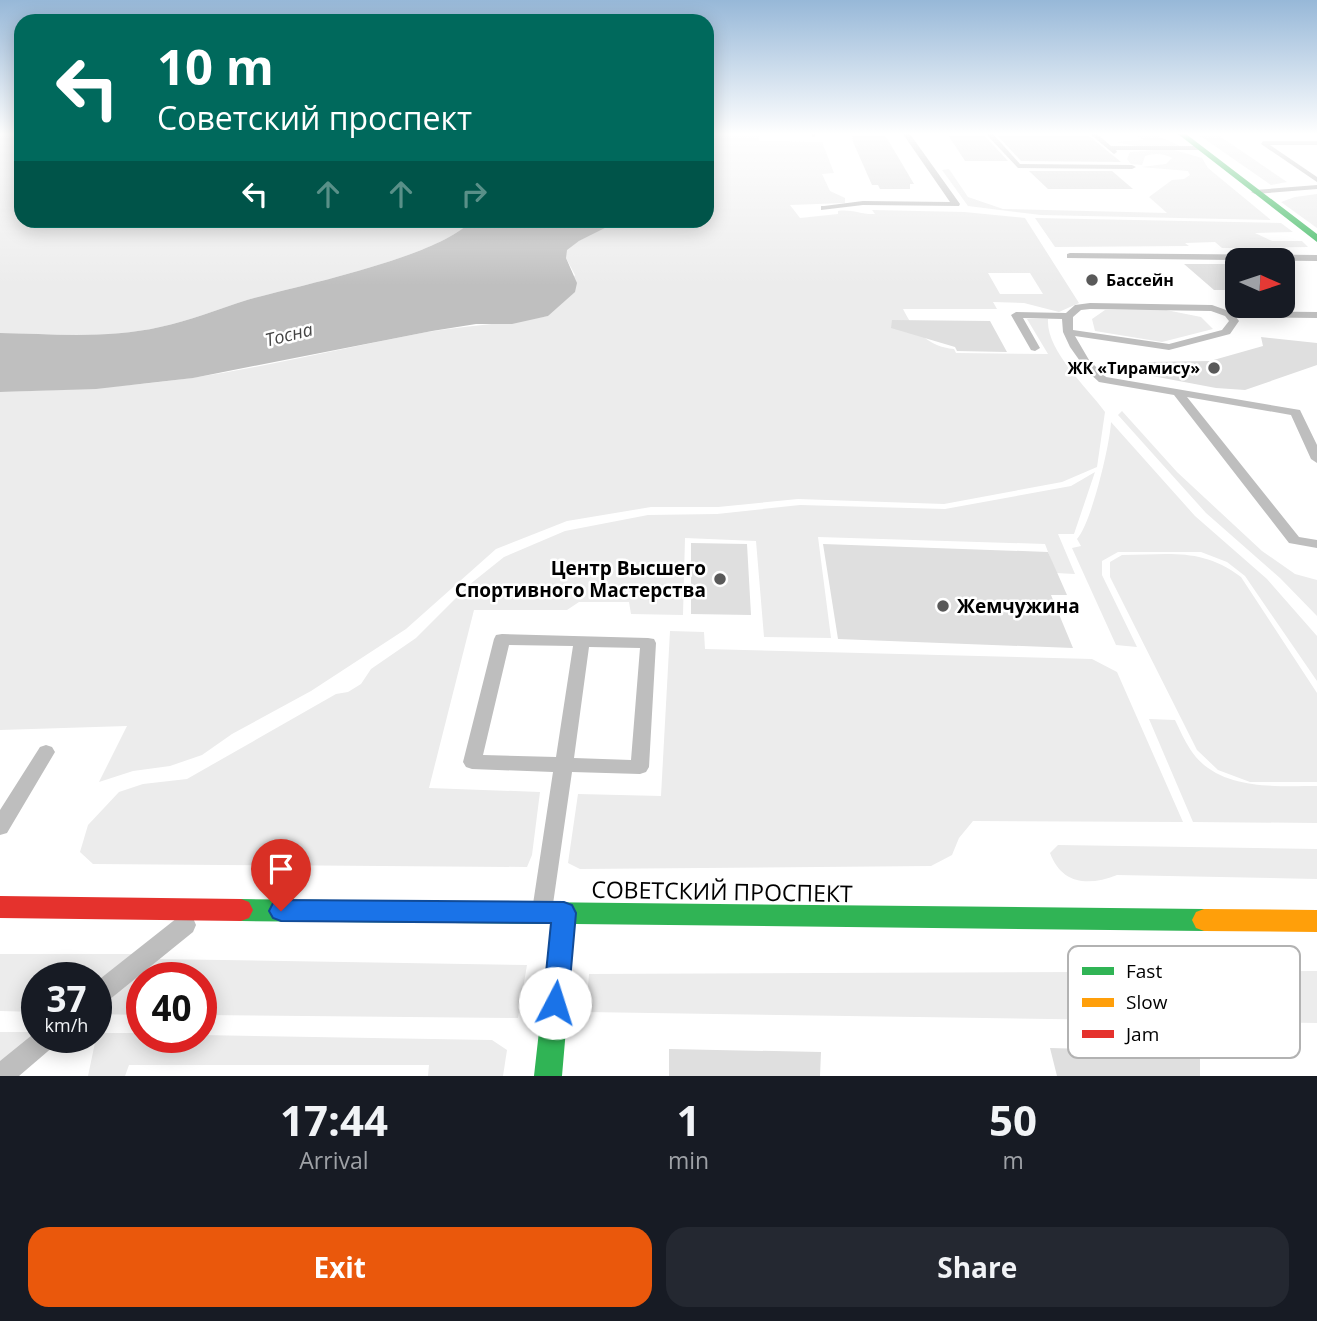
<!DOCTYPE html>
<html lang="en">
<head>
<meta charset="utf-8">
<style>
  body { margin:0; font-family:"Open Sans",sans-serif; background:#242831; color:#f1f3f6; height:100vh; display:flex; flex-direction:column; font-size:26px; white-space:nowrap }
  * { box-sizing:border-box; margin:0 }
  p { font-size:23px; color:#9ea1a6 }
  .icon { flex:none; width:38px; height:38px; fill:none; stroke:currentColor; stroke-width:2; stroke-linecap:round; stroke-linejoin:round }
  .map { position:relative; height:1076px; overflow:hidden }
  .side { display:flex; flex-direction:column; background:#171b24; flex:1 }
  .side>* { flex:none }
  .guide { position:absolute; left:14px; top:14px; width:700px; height:214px; border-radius:21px; box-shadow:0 4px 18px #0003; background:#00695c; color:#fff; overflow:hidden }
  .needle { width:46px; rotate:93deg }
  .tools { position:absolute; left:1225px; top:248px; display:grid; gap:14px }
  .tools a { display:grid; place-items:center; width:70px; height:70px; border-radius:14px; background:#171b24; box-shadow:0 4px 18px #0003; font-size:35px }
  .speed { position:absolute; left:21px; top:962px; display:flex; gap:14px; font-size:35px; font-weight:700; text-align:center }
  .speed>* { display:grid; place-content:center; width:91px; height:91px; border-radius:50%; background:#171b24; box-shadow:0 4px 18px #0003; line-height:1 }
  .speed small { font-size:18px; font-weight:400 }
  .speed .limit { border:10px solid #d22; background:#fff; color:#111 }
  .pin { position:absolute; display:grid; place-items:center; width:60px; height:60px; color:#fff; margin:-72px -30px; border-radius:50% 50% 50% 0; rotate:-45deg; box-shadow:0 0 7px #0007 }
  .pin .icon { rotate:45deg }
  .me { position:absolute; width:77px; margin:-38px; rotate:5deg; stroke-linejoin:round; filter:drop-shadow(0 0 5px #0008) }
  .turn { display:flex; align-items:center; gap:24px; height:147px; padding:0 28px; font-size:32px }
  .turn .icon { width:91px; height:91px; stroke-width:2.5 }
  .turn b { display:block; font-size:49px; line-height:60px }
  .lanes { display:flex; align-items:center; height:66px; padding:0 28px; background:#0003; justify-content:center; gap:35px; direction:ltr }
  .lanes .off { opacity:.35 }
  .eta { display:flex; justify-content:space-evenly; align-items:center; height:119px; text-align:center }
  .eta b { font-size:42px; font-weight:700; line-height:49px }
  .action { display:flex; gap:14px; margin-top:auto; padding:14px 28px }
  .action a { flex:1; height:80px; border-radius:21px; background:#ea580c; color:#fff; font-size:28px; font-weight:700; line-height:80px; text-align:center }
  .action a+a { background:#242831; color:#f1f3f6 }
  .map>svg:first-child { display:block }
  .green { fill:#ececec; fill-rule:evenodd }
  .water { fill:#bfbfbf }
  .building { fill:#dfdfdf }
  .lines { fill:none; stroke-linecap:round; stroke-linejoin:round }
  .lane { fill:#bebebe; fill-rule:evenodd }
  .fast { fill:#30b455; fill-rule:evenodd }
  .slow { fill:#ff9f0a; fill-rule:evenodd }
  .jam { fill:#e5322d; fill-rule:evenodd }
  .route { fill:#1a73e8; stroke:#114b97; stroke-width:2 }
  .poi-dot { fill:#595959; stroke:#fff; stroke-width:2.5 }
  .labels { text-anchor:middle; stroke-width:5; stroke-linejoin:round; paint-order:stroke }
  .far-poi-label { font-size:16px; font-weight:bold; fill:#000; stroke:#fff; text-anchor:start }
  .far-water-label { font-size:18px; font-style:italic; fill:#444; stroke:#fff }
  .poi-label { font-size:19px; font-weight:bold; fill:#000; stroke:#fff; text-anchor:end }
  .near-street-label { font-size:23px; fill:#000; stroke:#fff }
  .key { fill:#fff; stroke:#b2b2b2; stroke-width:2 }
  .key-label { font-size:19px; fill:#000 }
</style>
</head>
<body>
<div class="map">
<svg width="1317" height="1076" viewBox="0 0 1317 1076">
  <rect width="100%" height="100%" fill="#fff"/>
  <path class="green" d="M760 134 759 141 822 142 834 173 822 174 830 191 845 198V203L790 205 800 218 838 214V211C852 209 862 215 875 214L872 210 964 212 1025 218 1079 303 1059 312 1024 303 993 302 997 309H903C914 331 929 347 954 349L956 353 1048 354 1027 319H1048C1046 351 1087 387 1105 412L1097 467 1062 482 944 504 798 499 718 507H651L567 521 496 549 406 629 311 691 232 734 202 755 170 766 133 771 99 782 127 726 0 730V392C64 390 128 387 191 378 270 366 349 347 427 332 468 325 508 324 548 316L575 275 566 258V250L579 241 619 221 707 220V135ZM988 273H1030L1043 294H1000Z
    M0 135H21V220L471 221C439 257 297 286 247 300 218 309 189 321 160 327 108 339 52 334 0 333Z
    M1136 135H1156L1180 146 1171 149 1202 158 1208 168 1271 220 1041 215 968 206 942 170 949 169 968 197 1003 209 1167 213 1149 197 1172 180 1184 179 1190 175 1188 171 1141 167 1166 164 1172 158C1164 153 1154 153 1145 156L1142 165 1131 164 1127 159 1130 152 1157 150 1116 142 1143 140Z
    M1199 135H1241H1218L1287 182 1271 185Z
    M1317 194V228L1281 202 1295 197Z
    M1035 218 1281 223 1293 232 1255 233 1272 241H1302L1308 247 1222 248 1215 242 1185 243 1189 246 1055 247Z
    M1105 310H1166L1201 317 1213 329 1162 342 1095 331 1092 319Z
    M1122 411 1177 472 1262 551 1295 574 1317 580V616L1280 578 1206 513 1118 415Z
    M1111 422 1195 516 1267 579 1317 636V681L1245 576 1227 562 1201 552H1118L1102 561V575L1137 647 1116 645 1072 548 1081 546 1077 539C1091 524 1110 445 1111 422Z
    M1095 472 1074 534H1058L1075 574 1056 573 1045 544 818 537 831 638 764 637 756 541 685 538 683 615 631 614 629 602H579L567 610H474L429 788 540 792 532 855 527 867 93 864 80 852 88 825 119 792 143 784 187 779 336 694 348 692 361 684 371 669 416 638 469 585 504 557 565 531 648 515 717 514 800 505 945 509 1071 486Z
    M1122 555C1169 555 1201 547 1241 577L1317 693V782H1250L1218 770 1197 750 1110 577V562Z
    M670 631 704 632 705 649 1092 659 1117 672 1183 822 973 821 959 838 952 855 931 866 580 869 568 863 578 794 661 796Z
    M1149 719 1175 720C1180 730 1184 740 1190 749 1217 791 1274 786 1317 786V823L1193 822Z
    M1058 845 1317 849V879L1117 875C1089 886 1062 885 1050 853Z
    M0 954H133L96 985V978H37V1012L0 1011Z
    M156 959 527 965 518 1018 201 1015V978H142V1015L96 1014V1005Z
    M1317 971V1023L586 1012 589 974Z
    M0 1032H31L36 1037 0 1063Z
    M97 1033H142V1038H201V1035L492 1040 507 1050 503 1076H428L429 1065H129L125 1076H88Z"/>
  <path class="water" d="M471 221H619L579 241 567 250 566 258 577 283 575 292 548 316 512 324H476L432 331 193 378 96 389 0 392V333C52 334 108 339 160 327 189 321 218 309 247 300 297 286 439 257 471 221Z"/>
  <path class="building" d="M852 135H885L914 184H910V189H880L878 185H872L853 142Z
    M948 135H984L1008 161H965Z
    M997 135H1088L1121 162 1021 161Z
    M1029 171H1112L1133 189H1048Z
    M1184 264H1237V290H1214Z
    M892 320 990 321 1007 352 957 351 955 347 891 328Z
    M1261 337 1317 343V365L1245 390 1216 388 1147 375 1148 362 1210 361 1263 346Z
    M691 543 747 544 751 615 691 614Z
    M823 544 1048 552 1067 595H1051L1073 648 838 639Z
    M1050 1048 1200 1052V1076H1057Z
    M669 1049 821 1052 820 1076H669Z"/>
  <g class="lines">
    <path class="lane" d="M810 134H816V135L813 137Z
      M903 134H910L960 204 959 206 863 205 821 210V206H824L863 201 950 202Z
      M986 134H993L1020 164 1132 165 1136 167 1132 169 1018 168Z
      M1090 134H1097L1111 146H1198L1201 148 1198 150H1116L1117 152 1114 154Z
      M1263 141H1317V145H1270L1317 177V182L1261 144Z
      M1317 185V189L1255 194 1251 192 1255 190Z
      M1070 253 1317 255V261L1067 258V254Z
      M1090 303 1212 305 1229 311 1317 312V318L1236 317 1239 321 1230 334 1169 350 1075 336 1089 360 1106 377 1300 410 1317 445V463L1311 459 1291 415 1187 397 1299 537 1317 540V548L1289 543 1174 395 1099 382 1087 371 1070 347 1063 332 1062 319 1023 318 1040 348 1035 351 1031 350 1011 315 1016 312 1066 313 1075 305ZM1090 309 1211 311 1225 316 1229 321 1222 330 1169 344 1073 330V317L1081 310Z
      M502 634 648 638 654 639 656 643 649 767 646 772 640 774 572 772 553 904 550 911 543 913 536 911 533 904 553 772 472 769 466 767 463 762 494 639 496 635ZM509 645 573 646 556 757 483 755ZM589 647 640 648 631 760 574 758Z
      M46 745 52 747 55 752 7 833 0 835V810L40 747Z
      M185 915 193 918 196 925 193 932 104 1004 96 1007V982L177 918Z
      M37 1031V1038H58L54 1046 19 1076H0V1061Z"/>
    <path class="fast" d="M1178 134H1186L1317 234V242Z
      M241 899 1204 909 1212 912 1216 920 1212 928 1204 931 575 924 562 1076H534L551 924 241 921 233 918 229 910 233 902Z"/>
    <path class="slow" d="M1204 909 1317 910V932L1204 931 1196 928 1192 920 1196 912Z"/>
    <path class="jam" d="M0 896 241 899 249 902 253 910 249 918 241 921 0 918Z"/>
  </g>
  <linearGradient id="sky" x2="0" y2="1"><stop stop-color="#97b8d8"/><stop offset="0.47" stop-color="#fff"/><stop offset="1" stop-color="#fff" stop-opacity="0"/></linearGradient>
  <rect width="1317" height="285" fill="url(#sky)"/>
  <path class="route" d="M281 900 564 902 572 905 576 913 568 1003 565 1012 555 1015 546 1012 543 1003 551 923 281 921 273 918 269 911 273 903Z"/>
  <g class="poi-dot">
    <circle cx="1092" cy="280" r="7"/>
    <circle cx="1214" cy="368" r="7"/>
    <circle cx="720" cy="579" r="7"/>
    <circle cx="943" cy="606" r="7"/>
  </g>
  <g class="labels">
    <g class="far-poi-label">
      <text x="1106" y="286">Бассейн</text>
      <text x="1200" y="374" text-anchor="end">ЖК «Тирамису»</text>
    </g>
    <g class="far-water-label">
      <text transform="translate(289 335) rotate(-14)" y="6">Тосна</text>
    </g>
    <g class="poi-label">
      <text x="706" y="575">Центр Высшего<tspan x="706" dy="22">Спортивного Мастерства</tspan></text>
      <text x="957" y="613" text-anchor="start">Жемчужина</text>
    </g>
    <g class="near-street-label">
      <text transform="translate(722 892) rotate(1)" y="8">СОВЕТСКИЙ ПРОСПЕКТ</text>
    </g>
  </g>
  <rect x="1068" y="946" width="232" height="112" rx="10" class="key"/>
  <rect x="1082" y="967" width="32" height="8" fill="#30b455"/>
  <rect x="1082" y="998" width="32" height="9" fill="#ff9f0a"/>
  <rect x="1082" y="1030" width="32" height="8" fill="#e5322d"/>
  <g class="key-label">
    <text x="1126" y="978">Fast</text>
    <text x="1126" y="1009">Slow</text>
    <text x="1126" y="1041">Jam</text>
  </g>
</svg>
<div class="tools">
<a><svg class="needle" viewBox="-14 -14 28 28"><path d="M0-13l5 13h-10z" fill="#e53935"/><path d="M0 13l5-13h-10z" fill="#9ea1a6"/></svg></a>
</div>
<div class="speed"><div>37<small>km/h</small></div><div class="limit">40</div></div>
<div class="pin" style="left:281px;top:911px;background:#d93025"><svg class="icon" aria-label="arrive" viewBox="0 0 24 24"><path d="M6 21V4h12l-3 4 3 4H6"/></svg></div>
<svg class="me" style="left:555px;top:1003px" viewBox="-20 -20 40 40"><circle r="19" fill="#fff"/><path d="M0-13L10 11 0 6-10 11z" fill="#1a73e8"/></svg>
<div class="guide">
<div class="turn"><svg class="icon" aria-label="left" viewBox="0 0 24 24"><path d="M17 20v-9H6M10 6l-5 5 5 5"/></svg><div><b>10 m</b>Советский проспект</div></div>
<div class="lanes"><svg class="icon" aria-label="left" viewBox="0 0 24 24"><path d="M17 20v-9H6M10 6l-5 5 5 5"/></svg><svg class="icon off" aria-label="ahead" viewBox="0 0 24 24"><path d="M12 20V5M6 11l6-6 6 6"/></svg><svg class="icon off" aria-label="ahead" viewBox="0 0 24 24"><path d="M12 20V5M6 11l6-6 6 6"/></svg><svg class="icon off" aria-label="right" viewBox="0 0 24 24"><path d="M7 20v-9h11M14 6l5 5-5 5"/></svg></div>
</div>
</div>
<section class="side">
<div class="eta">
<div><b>17:44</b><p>Arrival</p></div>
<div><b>1</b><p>min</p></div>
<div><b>50</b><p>m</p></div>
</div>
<div class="action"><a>Exit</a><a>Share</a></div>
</section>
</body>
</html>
